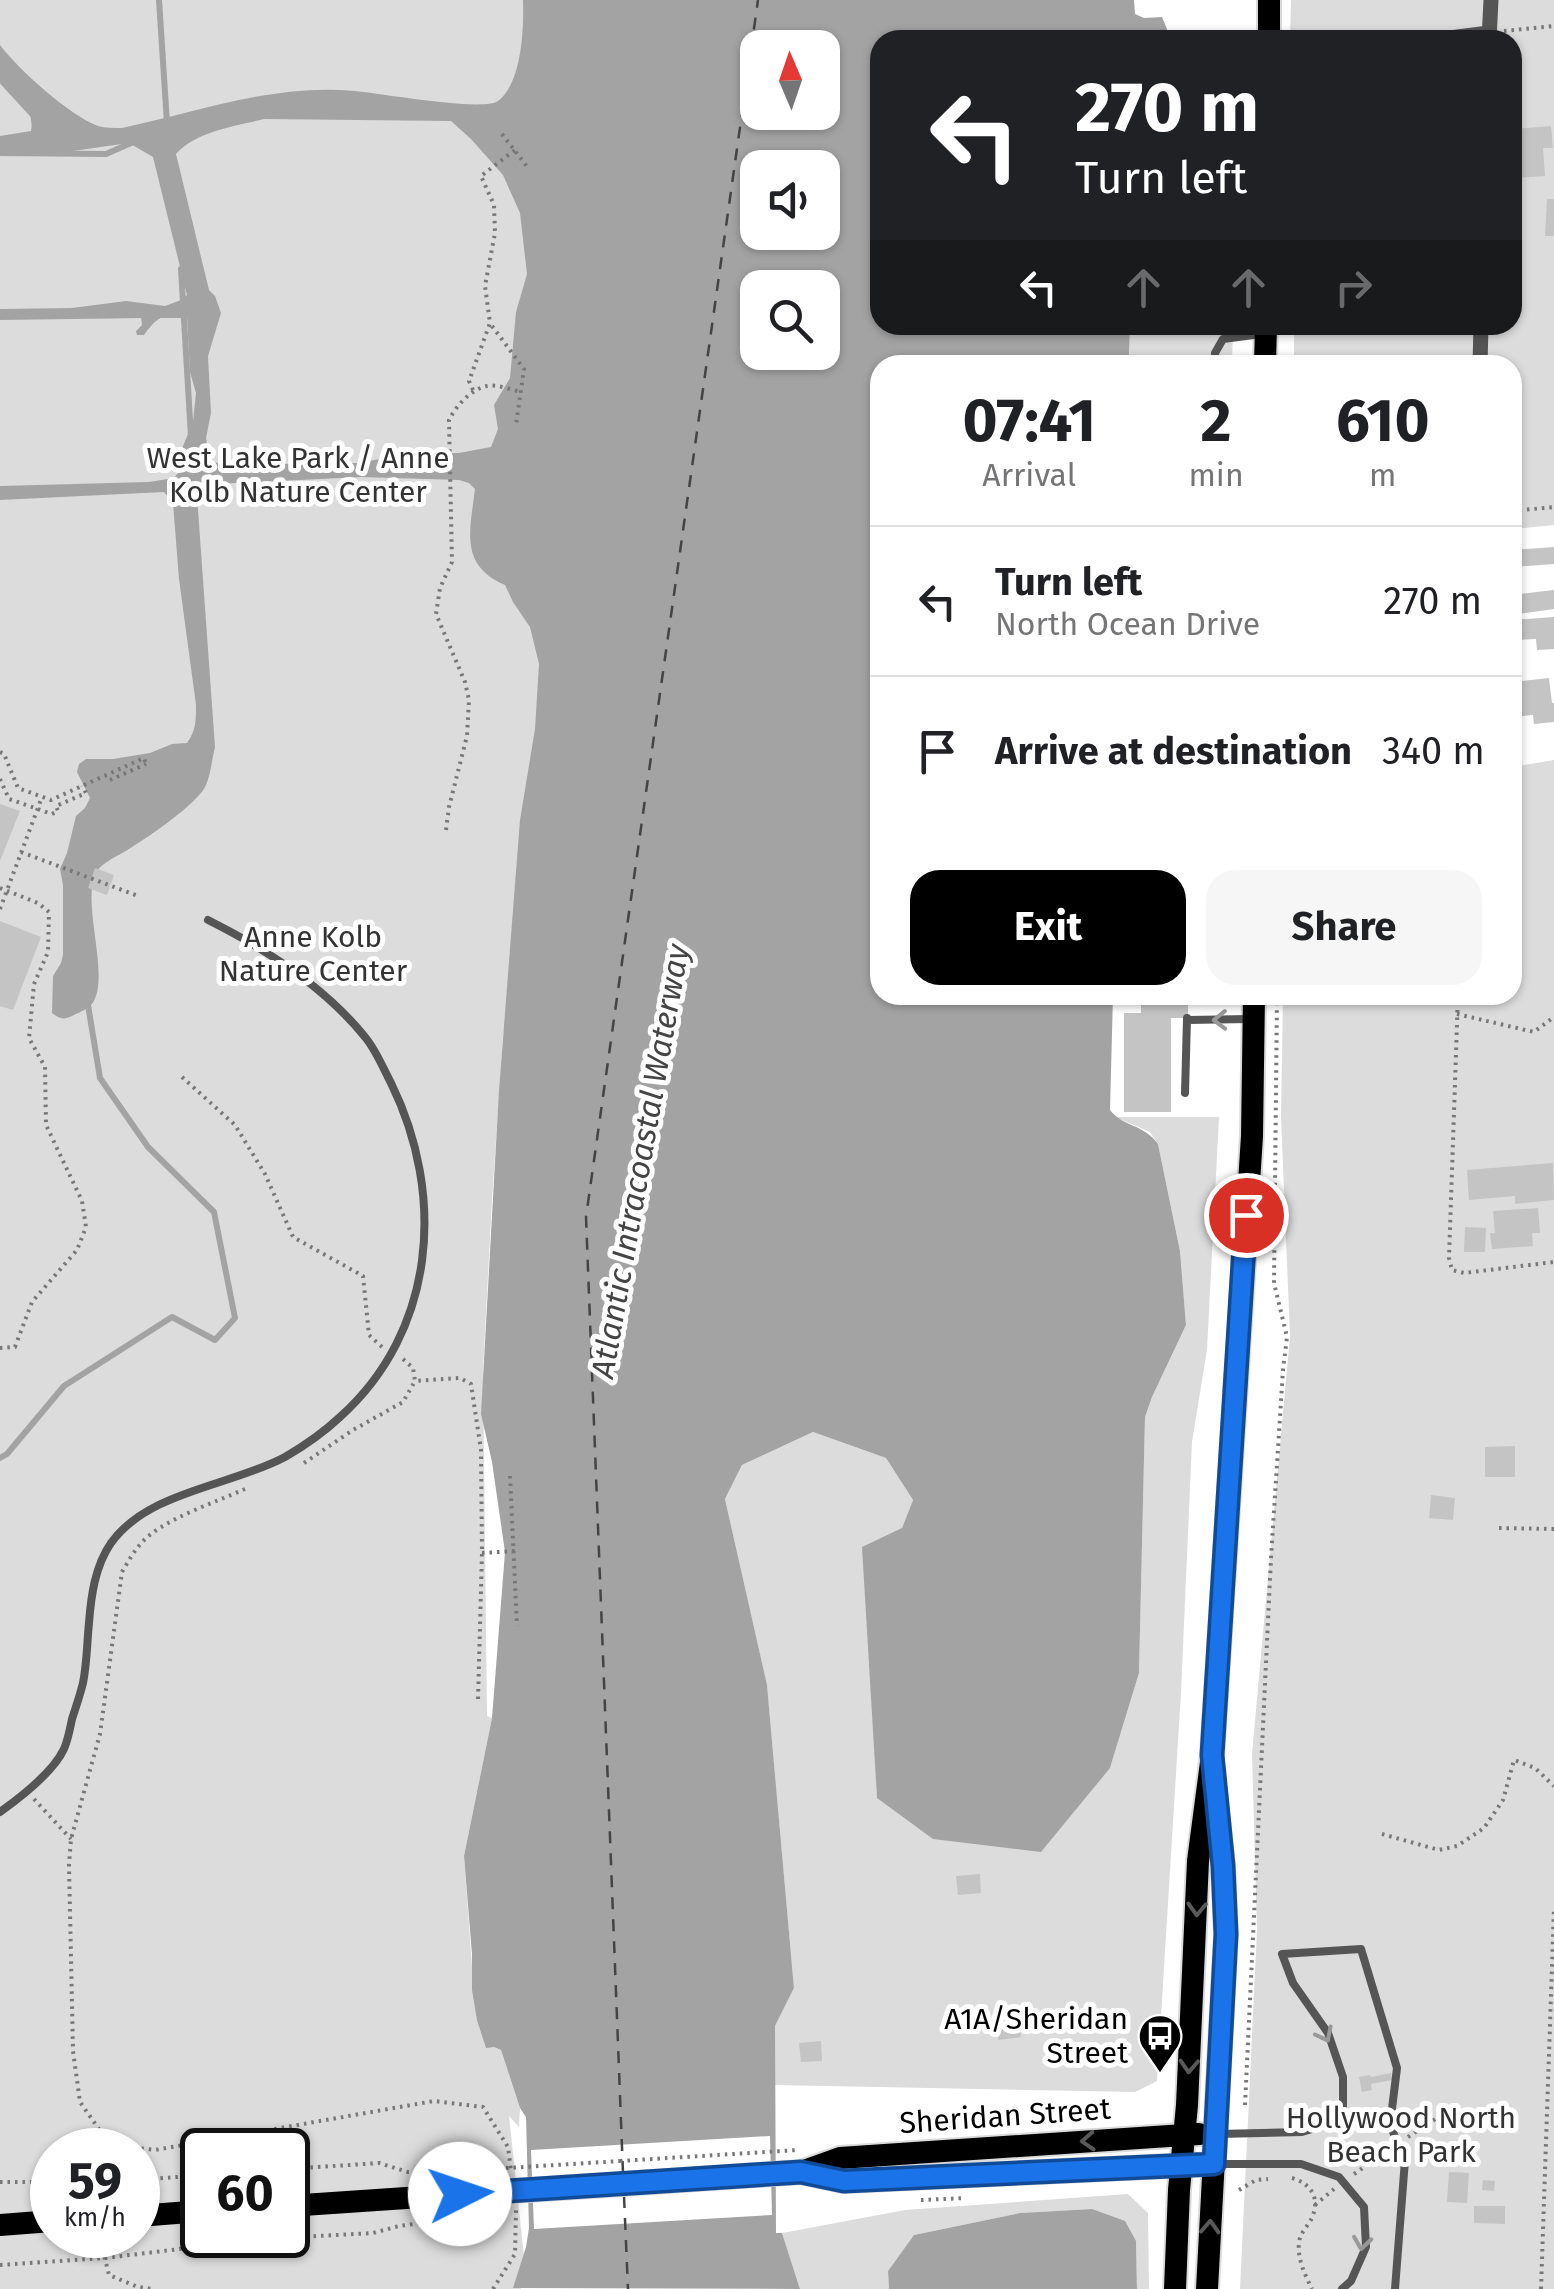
<!DOCTYPE html>
<html lang="en">
<head>
<meta charset="utf-8">
<style>
  body { margin:0; font-family:"Fira Sans",sans-serif; background:#f6f6f6; color:#202124; height:100vh; display:flex; flex-direction:column; font-size:38px; white-space:nowrap }
  * { box-sizing:border-box; margin:0 }
  p { font-size:32px; color:#757577 }
  .icon { flex:none; width:55px; height:55px; fill:none; stroke:currentColor; stroke-width:2; stroke-linecap:round; stroke-linejoin:round }
  .map { position:relative; flex:1; overflow:hidden }
  .panel { position:absolute; left:870px; top:355px; width:652px; height:650px; display:flex; flex-direction:column; background:#fff; border-radius:30px; box-shadow:0 2px 8px #0004 }
  .panel>* { flex:none }
  .hud { position:absolute; left:870px; top:30px; width:652px; height:305px; border-radius:30px; box-shadow:0 2px 8px #0004; background:#202124; color:#fff; overflow:hidden }
  .needle { width:65px; rotate:358deg }
  .tools { position:absolute; left:740px; top:30px; display:grid; gap:20px }
  .tools a { display:grid; place-items:center; width:100px; height:100px; border-radius:20px; background:#fff; box-shadow:0 2px 8px #0004; font-size:50px }
  .speed { position:absolute; left:30px; top:2128px; display:flex; gap:20px; font-size:50px; font-weight:700; text-align:center }
  .speed>* { display:grid; place-content:center; width:130px; height:130px; border-radius:50%; background:#fff; box-shadow:0 2px 8px #0004; line-height:1 }
  .speed small { font-size:25px; font-weight:400 }
  .speed .limit { border:5px solid #111; border-radius:15px; background:#fff; color:#111 }
  .pin { position:absolute; display:grid; place-items:center; width:85px; height:85px; color:#fff; margin:-42px; border:5px solid #fff; border-radius:50%; box-shadow:0 2px 10px #0007 }
  .me { position:absolute; width:110px; margin:-55px; rotate:86deg; stroke-linejoin:round; filter:drop-shadow(0 0 8px #0008) }
  .turn { display:flex; align-items:center; gap:35px; height:210px; padding:0 40px; font-size:45px }
  .turn .icon { width:130px; height:130px; stroke-width:2.5 }
  .turn b { display:block; font-size:70px; line-height:85px }
  .lanes { display:flex; align-items:center; height:95px; padding:0 40px; background:#0003; justify-content:center; gap:50px; direction:ltr }
  .lanes .off { opacity:.35 }
  .eta { display:flex; justify-content:space-evenly; align-items:center; height:170px; text-align:center }
  .eta b { font-size:60px; font-weight:700; line-height:70px }
  .button { display:flex; gap:20px; margin-top:auto; padding:20px 40px }
  .button a { flex:1; height:115px; border-radius:30px; background:#000; color:#fff; font-size:40px; font-weight:700; line-height:115px; text-align:center }
  .button a+a { background:#f6f6f6; color:#202124 }
  ul { padding:0; list-style:none }
  li { display:flex; align-items:center; gap:30px; height:150px; padding:0 40px; border-top:2px solid #e0e0e0 }
  li div { flex:1 }
  li b { display:block; font-size:38px }
  li em { font-style:normal }
  .map>svg:first-child { display:block }
  .green { fill:#dcdcdc; fill-rule:evenodd }
  .water { fill:#a3a3a3; fill-rule:evenodd }
  .pier { fill:#fff }
  .lines { fill:none; stroke-linecap:round; stroke-linejoin:round }
  .stream { stroke:#a3a3a3; stroke-width:6 }
  .ferry { stroke:#444; stroke-width:2.5; stroke-dasharray:12 10; stroke-linecap:butt }
  .building { fill:#c4c4c4 }
  .primary-casing { stroke:#dbdbdb; stroke-width:26 }
  .path { stroke:#777; stroke-width:4; stroke-dasharray:2.5 5; stroke-linecap:butt }
  .lane { stroke:#555; stroke-width:8 }
  .street { stroke:#555; stroke-width:15 }
  .primary { stroke:#000; stroke-width:22 }
  .primary-bridge-casing { stroke:#dbdbdb; stroke-width:26; stroke-linecap:butt }
  .path-bridge { stroke:#777; stroke-width:4; stroke-dasharray:2.5 5; stroke-linecap:butt }
  .primary-bridge { stroke:#000; stroke-width:22 }
  .oneway { stroke:#999 }
  .oneway2 { stroke:#595959 }
  .route-casing { stroke:#114b97; stroke-width:25 }
  .route { stroke:#1a73e8; stroke-width:18 }
  .labels { text-anchor:middle; stroke-width:10; stroke-linejoin:round; paint-order:stroke }
  .park-label { font-size:30px; fill:#333; stroke:#fff }
  .poi-label { font-size:30px; fill:#000; stroke:#fff; text-anchor:end }
  .street-label { font-size:30px; fill:#000; stroke:#fff }
  .water-label { font-size:32px; font-style:italic; fill:#444; stroke:#fff }
</style>
</head>
<body>
<div class="map">
<svg width="1554" height="2289" viewBox="0 0 1554 2289">
  <rect width="100%" height="100%" fill="#fff"/>
  <path class="green" d="M0 0H546L599 486 503 1035 492 1200 483 1370 487 1716 492 1718 464 1856 472 1966 494 2047 501 2050 520 2108 519 2127 509 2116 525 2266 521 2289H0ZM52 2150H138V2235H52ZM202 2150H288V2235H202Z
    M1291 0H1554V525L1513 529 1512 365H1294V325H1512V40H1290Z
    M1130 325H1233L1232 365H1130Z
    M1554 760V2289H1240L1257 1930 1252 1754 1290 1336 1281 1117 1283 995H1512L1513 767Z
    M1115 1117H1219L1207 1350 1192 1442 1181 1693 1157 2081 1135 2092 775 2085V2026L794 1988 767 1686 725 1499 742 1465 813 1432 886 1458 913 1500 902 1528 874 1728 877 1798 1110 1768 1139 1673 1145 1417 1152 1397 1186 1325 1180 1251 1158 1144 1150 1132Z
    M1128 2194 1148 2213 1149 2289H1137L1136 2241 1092 2209 1020 2213 914 2235 888 2271 889 2289H800L782 2233 905 2210Z"/>
  <path class="water" d="M523 0H1134L1135 14 1144 18 1162 17 1167 29V40H880V325H1130L1129 365H880V995H1113L1110 1110C1123 1127 1144 1124 1158 1144L1180 1251 1186 1325 1152 1397 1145 1417 1139 1673 1110 1768 1041 1852 933 1839 877 1798 862 1547 902 1528 913 1500 886 1458 813 1432 742 1465 725 1499 767 1685 794 1988 775 2026 776 2233H782L800 2289 513 2288 526 2247 529 2228 526 2117 520 2108 501 2050 494 2047 486 2048 477 2020 472 1990V1954L464 1856 492 1718 505 1552 492 1462 481 1414 499 1090 520 820 535 729 539 664 530 627 513 602 505 585C459 565 470 531 475 489L469 483 459 480 361 477 215 484 206 486 197 496 215 747C212 759 211 773 206 785 198 804 143 841 124 852 114 858 99 864 95 875 82 907 111 978 92 1004 88 1009 78 1013 72 1016 63 1020 60 1019 52 1013L53 976 61 963 63 955V885L60 869 67 853 76 816 85 808 90 798 77 772 79 764 86 759H113L150 753 172 744 187 743C196 731 196 720 196 705L179 579 173 503 164 492 0 500V486L149 482 174 478 180 471 183 446 193 422 196 393 190 372 187 316C167 309 155 319 144 335H137L136 331 142 325 141 317 130 314 0 316V309L72 308 126 301 165 306 181 300 187 295 153 157 129 143 59 153H0V136L31 131C35 109 17 94 0 82V45C19 70 69 115 98 126 105 128 114 128 122 128 198 112 275 83 355 91 378 93 484 112 498 101 522 83 524 28 523 0ZM758 48H822V112H758ZM264 119 451 121 471 139 503 175 520 213 527 274 516 312 510 378 494 405 498 429 491 447 459 453H413L358 463 266 464 235 467 210 461 206 438 211 413 208 356 221 313 215 296 209 290 176 154C196 131 236 126 264 119ZM758 168H822V232H758ZM758 288H822V352H758Z
    M1092 2209 1125 2221 1136 2241 1137 2289H889L888 2271 914 2235 1020 2213Z"/>
  <path class="pier" d="M770 2136 772 2215 534 2229 531 2150Z"/>
  <g class="lines">
    <path class="stream" d="M159 0 167 123
      M0 79 33 115
      M0 153 106 154 138 140
      M181 269 191 437
      M156 315H185
      M0 317 144 315
      M0 1458 7 1454 64 1386 172 1317 215 1340 235 1318 214 1212 148 1147 100 1078 87 999"/>
    <path class="ferry" d="M623 2173 586 1217 758 0
      M624 2196 628 2289"/>
  </g>
  <path class="building" d="M1551 126 1553 148H1543L1545 176 1516 178 1513 129Z
    M1547 199H1554V236H1545Z
    M1554 547V564L1512 567V550Z
    M1554 590V609L1512 615V595Z
    M1554 617V649L1537 650 1536 639 1512 640V620Z
    M1549 678 1552 703H1554V722L1534 724 1533 715 1512 717V682Z
    M0 804 20 811 0 861Z
    M95 868 114 875 107 895 88 888Z
    M0 921 41 937 13 1010 0 1006Z
    M1141 995H1188V1018H1171V1112H1124V1013H1141Z
    M1553 1163 1554 1200 1515 1204V1196L1469 1200 1467 1170Z
    M1538 1208 1540 1233H1532L1533 1246 1492 1249 1490 1233H1495L1493 1211Z
    M1465 1227 1486 1228 1485 1252H1464Z
    M1515 1446V1477H1485V1447Z
    M1431 1495 1455 1498 1453 1520 1429 1518Z
    M980 1874 981 1893 958 1895 956 1876Z
    M1018 2011 1021 2037 998 2040 995 2014Z
    M821 2041 822 2061 801 2062 799 2043Z
    M1391 2073 1392 2080 1371 2084 1372 2090 1362 2092 1359 2077 1370 2075 1371 2077Z
    M1449 2172 1469 2173 1467 2203 1447 2202Z
    M1483 2180 1495 2181 1494 2191 1482 2190Z
    M1474 2206H1505V2224L1474 2223Z"/>
  <g class="lines">
    <g class="primary-casing">
      <path id="primary" d="M1269 0V40
        M1265 365 1266 325
        M801 2172 840 2158 1199 2134
        M623 2184 801 2172 844 2181 1214 2164
        M288 2206 495 2192
        M138 2216 202 2211
        M0 2225 52 2221
        M1175 2289 1179 2190 1187 2105 1198 1861 1212 1755 1252 1136 1254 995
        M1207 2289 1226 1935 1223 1865 1215 1793"/>
    </g>
    <path class="path" d="M1504 31 1554 26
      M502 134 528 168
      M492 326 524 369 516 425
      M473 390 469 381 490 323 485 286 495 233 494 205 481 176 515 150
      M1512 511 1554 507
      M0 752 4 754 18 788 51 800 144 758 146 764
      M0 779 9 799 52 814 58 811 56 806 86 793 82 786
      M110 780 146 764
      M446 830 449 807 467 736 469 700 465 682 436 614 440 588 452 562 449 420C456 406 471 389 487 386 497 384 511 390 522 392
      M21 852 138 896
      M0 888 38 903 49 912 48 952 34 984 29 1038 45 1067 46 1125 82 1201 86 1227 77 1250 32 1302 15 1347 0 1348
      M0 909 42 797
      M1458 995 1449 1258 1452 1270 1464 1273 1554 1262
      M1457 1014 1534 1032 1554 1017
      M182 1077 235 1125 265 1174 293 1237 363 1276 369 1335 382 1347
      M403 1359 413 1368 415 1381 460 1378 471 1384 481 1450 482 1553 478 1700
      M304 1463 353 1430 403 1402 415 1381
      M510 1476 517 1626
      M245 1489C216 1502 176 1515 151 1534 138 1544 130 1558 122 1572L100 1734 71 1839 69 1865 73 2051 80 2102 110 2145 155 2150 434 2101 483 2107 508 2147 511 2171
      M1499 1528 1554 1529
      M482 1553 515 1551
      M34 1799 71 1839
      M1382 1834 1439 1850 1457 1846 1484 1828 1503 1800 1514 1760 1535 1768 1554 1786
      M1245 2105 1271 1558 1283 1370 1287 1337 1274 1283 1277 995
      M1408 2137 1449 2110
      M620 2161 798 2150
      M288 2169 379 2163 408 2172 491 2169
      M1354 2174 1387 2151
      M1292 2178C1309 2183 1320 2196 1313 2215 1310 2225 1300 2231 1299 2243 1297 2258 1305 2275 1312 2289
      M138 2180 202 2175
      M0 2182H52
      M1239 2190 1256 2180 1268 2179
      M921 2200 966 2198
      M1315 2205 1334 2189
      M99 2235 109 2275 138 2287 153 2289
      M0 2265 105 2258 263 2239 373 2233 399 2226 474 2216
      M493 2289 515 2254 516 2210
      M1541 2289 1554 1908"/>
    <path class="lane" d="M1215 365V353L1223 339 1261 334
      M1187 1020 1249 1019
      M1185 1093 1187 1018
      M0 1812C21 1797 53 1772 64 1749 68 1740 70 1729 72 1719 76 1707 80 1695 83 1683 87 1663 87 1642 89 1623 91 1596 95 1566 111 1543 148 1491 231 1486 285 1457 304 1446 324 1432 340 1417 436 1331 446 1195 391 1083 383 1068 376 1050 365 1037 324 986 266 949 208 920
      M1337 2122 1343 2107V2077L1328 2033 1293 1983 1282 1954 1361 1949 1397 2068 1390 2125 1405 2160 1395 2289
      M1218 2134 1302 2132 1350 2118 1390 2125
      M1219 2164H1301L1339 2177 1364 2207 1366 2247 1351 2281 1342 2289"/>
    <path class="street" d="M1434 40 1489 33
      M1489 40 1491 0
      M1480 365 1481 325"/>
    <use href="#primary" class="primary"/>
    <g class="primary-bridge-casing">
      <path id="primary-bridge" d="M495 2192 623 2184"/>
    </g>
    <path class="path-bridge" d="M491 2169 620 2161"/>
    <use href="#primary-bridge" class="primary-bridge"/>
  </g>
  <defs><path id="oneway-chevron" d="M-2-3.5L2.5 0L-2 3.5" fill="none" stroke-width="1.6" stroke-linecap="round" stroke-linejoin="round" transform="scale(2.5)"/></defs>
  <g class="oneway">
    <use href="#oneway-chevron" transform="translate(1220 1020) rotate(179)"/>
    <use href="#oneway-chevron" transform="translate(1325 2035) rotate(63)"/>
    <use href="#oneway-chevron" transform="translate(1362 2243) rotate(98)"/>
  </g>
  <g class="oneway2">
    <use href="#oneway-chevron" transform="translate(1197 1909) rotate(92)"/>
    <use href="#oneway-chevron" transform="translate(1189 2066) rotate(93)"/>
    <use href="#oneway-chevron" transform="translate(1088 2141) rotate(176)"/>
    <use href="#oneway-chevron" transform="translate(1210 2227) rotate(-87)"/>
  </g>
  <g class="lines">
    <g class="route-casing">
      <path id="route" d="M460 2194 801 2172 844 2181 1214 2164 1226 1934 1223 1866 1212 1755 1246 1215"/>
    </g>
    <use href="#route" class="route"/>
  </g>
  <defs>
    <g id="bus-pin" transform="scale(2.25)"><path d="M0 17L-7.5 6A9.5 9.5 0 1 1 7.5 6Z" fill="#000" stroke="#fff"/><path d="M-5-6H5V4H4V6H2V4H-2V6H-4V4H-5ZM-3.5-4V0h7V-4ZM-3.5 1.2v1.5H-2V1.2ZM2 1.2v1.5H3.5V1.2Z" fill="#fff"/></g>
  </defs>
  <g fill-rule="evenodd">
    <use href="#bus-pin" x="1160" y="2036"/>
  </g>
  <g class="labels">
    <g class="park-label">
      <text x="298" y="468">West Lake Park / Anne<tspan x="298" dy="34">Kolb Nature Center</tspan></text>
      <text x="313" y="947">Anne Kolb<tspan x="313" dy="34">Nature Center</tspan></text>
      <text x="1401" y="2128">Hollywood North<tspan x="1401" dy="34">Beach Park</tspan></text>
    </g>
    <g class="poi-label">
      <text x="1128" y="2029">A1A/Sheridan<tspan x="1128" dy="34">Street</tspan></text>
    </g>
    <g class="street-label">
      <text transform="translate(1005 2116) rotate(-4)" y="10">Sheridan Street</text>
    </g>
    <g class="water-label">
      <text transform="translate(640 1161) rotate(-80)" y="11">Atlantic Intracoastal Waterway</text>
    </g>
  </g>
</svg>
<div class="tools">
<a><svg class="needle" viewBox="-14 -14 28 28"><path d="M0-13l5 13h-10z" fill="#e53935"/><path d="M0 13l5-13h-10z" fill="#757577"/></svg></a>
<a><svg class="icon" aria-label="sound" viewBox="0 0 24 24"><path d="M4 9h4l5-4v14l-5-4H4zM17 9q2 3 0 6"/></svg></a>
<a><svg class="icon" aria-label="search" viewBox="0 0 24 24"><circle cx="10" cy="10" r="6"/><path d="M15 15l6 6"/></svg></a>
</div>
<div class="speed"><div>59<small>km/h</small></div><div class="limit">60</div></div>
<div class="pin" style="left:1246px;top:1215px;background:#d93025"><svg class="icon" aria-label="arrive" viewBox="0 0 24 24"><path d="M6 21V4h12l-3 4 3 4H6"/></svg></div>
<svg class="me" style="left:460px;top:2194px" viewBox="-20 -20 40 40"><circle r="19" fill="#fff"/><path d="M0-13L10 11 0 6-10 11z" fill="#1a73e8"/></svg>
<div class="hud">
<div class="turn"><svg class="icon" aria-label="left" viewBox="0 0 24 24"><path d="M17 20v-9H6M10 6l-5 5 5 5"/></svg><div><b>270 m</b>Turn left</div></div>
<div class="lanes"><svg class="icon" aria-label="left" viewBox="0 0 24 24"><path d="M17 20v-9H6M10 6l-5 5 5 5"/></svg><svg class="icon off" aria-label="ahead" viewBox="0 0 24 24"><path d="M12 20V5M6 11l6-6 6 6"/></svg><svg class="icon off" aria-label="ahead" viewBox="0 0 24 24"><path d="M12 20V5M6 11l6-6 6 6"/></svg><svg class="icon off" aria-label="right" viewBox="0 0 24 24"><path d="M7 20v-9h11M14 6l5 5-5 5"/></svg></div>
</div>
<section class="panel">
<div class="eta">
<div><b>07:41</b><p>Arrival</p></div>
<div><b>2</b><p>min</p></div>
<div><b>610</b><p>m</p></div>
</div>
<ul>
<li><svg class="icon" aria-label="left" viewBox="0 0 24 24"><path d="M17 20v-9H6M10 6l-5 5 5 5"/></svg><div><b>Turn left</b><p>North Ocean Drive</p></div><em>270 m</em></li>
<li><svg class="icon" aria-label="arrive" viewBox="0 0 24 24"><path d="M6 21V4h12l-3 4 3 4H6"/></svg><div><b>Arrive at destination</b></div><em>340 m</em></li>
</ul>
<div class="button"><a>Exit</a><a>Share</a></div>
</section>
</div>
</body>
</html>
